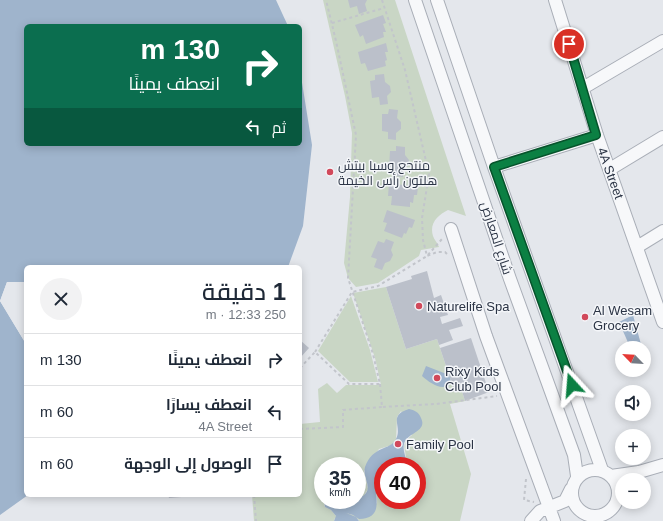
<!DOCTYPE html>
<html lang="ar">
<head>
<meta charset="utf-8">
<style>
  body { margin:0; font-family:Helvetica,Cairo,sans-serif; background:#f2f2f3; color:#1f2937; direction:rtl; height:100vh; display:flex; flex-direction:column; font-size:15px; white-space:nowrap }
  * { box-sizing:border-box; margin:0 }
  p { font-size:13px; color:#747a83 }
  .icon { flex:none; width:22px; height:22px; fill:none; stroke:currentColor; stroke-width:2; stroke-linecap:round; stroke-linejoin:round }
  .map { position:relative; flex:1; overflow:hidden; direction:ltr }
  .sheet { position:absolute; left:24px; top:265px; width:278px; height:232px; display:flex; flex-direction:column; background:#fff; border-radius:6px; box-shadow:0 2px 10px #0003; direction:rtl }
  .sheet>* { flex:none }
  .banner { position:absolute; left:24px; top:24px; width:278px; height:122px; border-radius:6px; box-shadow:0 2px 10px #0003; direction:rtl; background:#0b6e4f; color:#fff; overflow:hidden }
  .needle { width:26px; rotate:295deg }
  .fabs { position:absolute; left:615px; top:341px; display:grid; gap:8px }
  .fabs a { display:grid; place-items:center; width:36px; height:36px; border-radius:50%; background:#fff; box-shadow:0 2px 10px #0003; font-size:20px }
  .speed { position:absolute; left:314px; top:457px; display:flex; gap:8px; font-size:20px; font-weight:700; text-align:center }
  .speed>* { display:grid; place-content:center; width:52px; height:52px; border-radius:50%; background:#fff; box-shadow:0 2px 10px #0003; line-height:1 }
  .speed small { font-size:10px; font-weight:400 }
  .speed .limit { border:6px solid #d22; background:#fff; color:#111 }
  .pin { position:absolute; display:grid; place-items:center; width:34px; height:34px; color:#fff; margin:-17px; border:2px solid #fff; border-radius:50%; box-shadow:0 1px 4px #0007 }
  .me { position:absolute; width:44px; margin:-22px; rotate:341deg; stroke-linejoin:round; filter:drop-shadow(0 0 3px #0008) }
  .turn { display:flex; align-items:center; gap:14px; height:84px; padding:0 16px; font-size:18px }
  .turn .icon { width:52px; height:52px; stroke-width:2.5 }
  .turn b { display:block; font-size:28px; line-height:34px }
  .then { display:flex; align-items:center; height:38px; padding:0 16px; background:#0003; gap:8px; font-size:15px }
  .round { display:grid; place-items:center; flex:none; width:42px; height:42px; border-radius:21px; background:#f2f2f3 }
  .head { display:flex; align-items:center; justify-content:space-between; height:68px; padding:0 16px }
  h1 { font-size:24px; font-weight:600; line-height:30px }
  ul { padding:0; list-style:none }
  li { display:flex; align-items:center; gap:12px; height:52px; padding:0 16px; border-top:1px solid #e0e1e3 }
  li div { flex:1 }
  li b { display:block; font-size:15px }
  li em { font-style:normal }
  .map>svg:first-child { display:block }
  .green { fill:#c9d6c5; fill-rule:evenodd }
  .water { fill:#9fb4cc }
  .pier { fill:#e4e7ec }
  .building { fill:#bbc0ca }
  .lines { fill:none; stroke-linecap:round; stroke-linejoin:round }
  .minor-casing { stroke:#a9aeb7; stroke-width:14 }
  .path { stroke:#c2c5cb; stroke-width:2; stroke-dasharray:3 3; stroke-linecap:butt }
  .minor { stroke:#f7f8fa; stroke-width:12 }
  .route-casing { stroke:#07532c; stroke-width:10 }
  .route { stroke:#0b8043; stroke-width:7 }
  .poi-dot { fill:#d1495b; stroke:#f4f6f9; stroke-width:1.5 }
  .labels { text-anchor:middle; stroke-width:3; stroke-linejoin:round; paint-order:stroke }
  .poi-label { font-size:13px; fill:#2b3445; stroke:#f4f6f9; text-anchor:start }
  .street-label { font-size:13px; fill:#2b3445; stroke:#f4f6f9 }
</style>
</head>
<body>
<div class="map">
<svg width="663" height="521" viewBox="0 0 663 521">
  <rect width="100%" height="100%" fill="#e4e7ec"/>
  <path class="green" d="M323 0H395L466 216 448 210C438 215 429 223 433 236 434 240 438 243 439 247L421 250 419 256 378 283 356 287 348 278 344 263 350 197 352 133 345 96Z
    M386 287 406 349 437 339 454 390 461 388 465 401 450 404 471 474 460 521H359L358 519 335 518 334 521H254L252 495H300V424L320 422 318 389 327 383 337 393 346 385H381L375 358 353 293ZM401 411 412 435C397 447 410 452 405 466H417V500H383V480L376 479 377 503 357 516 346 513 336 516 331 510 325 507 323 500V466H357V494L364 496 368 489 364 471 379 449 392 445 396 440 397 417Z
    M351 296 370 350 378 382H350L318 351Z"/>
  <path class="water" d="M0 0H276L288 26H26V144H300V70L312 145 303 226 288 267H26V282H7L0 301 26 344V495H28L0 515Z
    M633 315 642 348 630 347 619 322Z
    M426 366 449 375 451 381 448 386C439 390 429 382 422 376Z
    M409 409C414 410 419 412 421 418 428 432 406 433 404 444 402 452 408 458 405 466H383V480L376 479C374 498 385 518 359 519L353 515 346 513 356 517 359 521H334L336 516 344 513 336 516 331 510 325 507 324 500H357V494L363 496C374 488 362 478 365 467 373 445 390 451 396 439 403 426 387 416 409 409Z"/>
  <path class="pier" d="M7 282H26V284H9L2 301 26 340V344L0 301Z"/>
  <path class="building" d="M348 0H367L365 4 367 11 359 14 357 6 350 8Z
    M383 15 386 23 383 24 386 32H383L384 37 366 44 363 35 360 37 355 25Z
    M386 43 388 52H385L387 60 385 61 386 66 368 71 365 63 361 64 358 52Z
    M384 74 385 82 390 86 391 92 387 96 388 104 380 105 379 97 372 98 370 81 375 80V75Z
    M389 109 398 110 397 118 401 122V129L396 133V140L388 139V132L382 131V114H388Z
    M396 146 405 147V155L409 160 408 166 403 169V177L394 176 395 168H389L390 151H396Z
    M389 183 418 187 417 195H414L413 203 410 202V207L391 205 392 196H388Z
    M387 210 415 220 412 228 409 227 406 234 404 233 402 238 384 231 387 223 383 222Z
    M386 239 394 242 391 250 393 255 390 261 385 263 382 270 374 267 377 259 371 257 378 241 384 243Z
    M427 271 434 298 441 295 448 315 440 317 442 324 460 318 463 326 449 330 453 340 439 345 437 339 406 349 386 287 412 279 411 276Z
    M471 338 489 392 465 401 461 388 454 390 440 348Z
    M300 340 309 348 300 358Z
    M168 495H194V496L169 498Z"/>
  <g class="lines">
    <g class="minor-casing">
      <path id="minor" d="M415 0 510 279 574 455 577 476
        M437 0 494 167 602 470
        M555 0 597 135 663 322
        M583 88 663 41
        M494 167 597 135
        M610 169 663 137
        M451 229 486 336 554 521
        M637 247 663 231
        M572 493a23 23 0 1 1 46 0a23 23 0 1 1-46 0Z
        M611 476 639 472 663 465
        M531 521 540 511 565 501 571 489"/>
    </g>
    <path class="path" d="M382 0 405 70 429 174 422 218 423 240 427 256 437 252H445L447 254
      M332 23 384 8
      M315 352 352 292 378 286 427 256 442 239
      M300 368 315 352 349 384H380L373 354 348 278 356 135 336 41 326 0
      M380 384 382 407 436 404 497 396
      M300 429 343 427V410L382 407
      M526 479 524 500 534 502
      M254 495 256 521"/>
    <use href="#minor" class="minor"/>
  </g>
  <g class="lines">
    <g class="route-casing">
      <path id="route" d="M569 44 596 135 494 167 572 385"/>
    </g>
    <use href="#route" class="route"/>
  </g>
  <g class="poi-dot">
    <circle cx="330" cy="172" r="4"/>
    <circle cx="419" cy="306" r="4"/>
    <circle cx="585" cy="317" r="4"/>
    <circle cx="437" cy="378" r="4"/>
    <circle cx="398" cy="444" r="4"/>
  </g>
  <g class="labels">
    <g class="poi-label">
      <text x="338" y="170">منتجع وسبا بيتش<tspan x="338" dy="15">هلتون رأس الخيمة</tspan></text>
      <text x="427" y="311">Naturelife Spa</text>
      <text x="593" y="315">Al Wesam<tspan x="593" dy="15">Grocery</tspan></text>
      <text x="445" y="376">Rixy Kids<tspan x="445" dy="15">Club Pool</tspan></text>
      <text x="406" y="449">Family Pool</text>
    </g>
    <g class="street-label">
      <text transform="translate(611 173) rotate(70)" y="5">4A Street</text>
      <text transform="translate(497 238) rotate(72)" y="5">شارع المعارض</text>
    </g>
  </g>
</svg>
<div class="fabs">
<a><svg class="needle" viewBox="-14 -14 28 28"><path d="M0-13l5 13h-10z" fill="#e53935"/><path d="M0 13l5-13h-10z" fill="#747a83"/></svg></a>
<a><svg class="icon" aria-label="sound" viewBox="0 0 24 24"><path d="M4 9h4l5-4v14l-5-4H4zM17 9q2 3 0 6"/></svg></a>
<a>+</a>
<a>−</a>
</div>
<div class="speed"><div>35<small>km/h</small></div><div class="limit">40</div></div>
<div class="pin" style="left:569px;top:44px;background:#d93025"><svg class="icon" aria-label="arrive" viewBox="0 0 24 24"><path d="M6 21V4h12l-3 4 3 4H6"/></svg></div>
<svg class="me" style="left:572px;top:385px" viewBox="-20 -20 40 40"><path d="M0-17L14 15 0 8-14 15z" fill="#0b8043" stroke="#fff" stroke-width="4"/></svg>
<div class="banner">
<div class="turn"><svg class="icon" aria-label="right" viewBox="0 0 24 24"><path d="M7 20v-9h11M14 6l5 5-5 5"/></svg><div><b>130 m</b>انعطف يمينًا</div></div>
<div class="then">ثم<svg class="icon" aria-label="left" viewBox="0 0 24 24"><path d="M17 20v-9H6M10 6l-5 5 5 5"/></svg></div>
</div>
<section class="sheet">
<div class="head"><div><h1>1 دقيقة</h1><p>250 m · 12:33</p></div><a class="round"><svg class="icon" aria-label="close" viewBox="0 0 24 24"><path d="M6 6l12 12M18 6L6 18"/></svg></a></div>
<ul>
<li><svg class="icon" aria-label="right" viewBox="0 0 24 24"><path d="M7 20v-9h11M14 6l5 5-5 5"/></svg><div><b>انعطف يمينًا</b></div><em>130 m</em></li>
<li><svg class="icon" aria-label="left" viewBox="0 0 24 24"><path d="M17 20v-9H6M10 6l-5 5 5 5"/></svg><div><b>انعطف يسارًا</b><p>4A Street</p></div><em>60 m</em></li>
<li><svg class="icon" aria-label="arrive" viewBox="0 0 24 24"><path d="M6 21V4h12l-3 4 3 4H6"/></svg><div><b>الوصول إلى الوجهة</b></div><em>60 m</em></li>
</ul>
</section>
</div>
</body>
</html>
